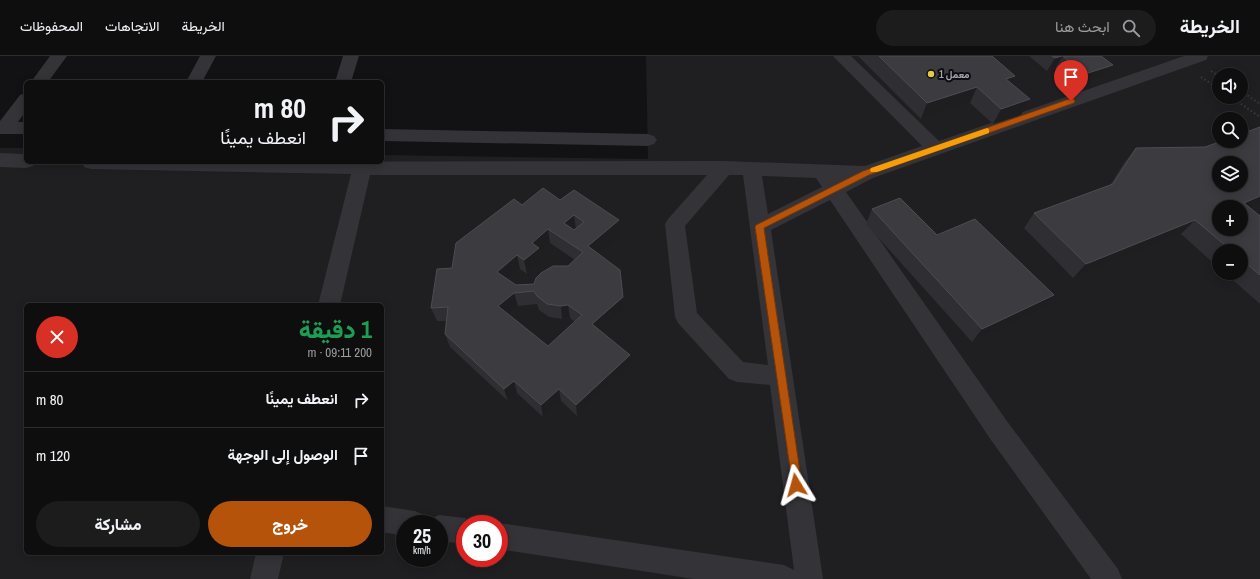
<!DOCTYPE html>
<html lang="ar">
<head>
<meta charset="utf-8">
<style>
  body { margin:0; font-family:"Archivo Narrow",Vazirmatn,sans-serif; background:#1c1c1d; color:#f1f3f6; direction:rtl; height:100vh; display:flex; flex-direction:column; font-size:15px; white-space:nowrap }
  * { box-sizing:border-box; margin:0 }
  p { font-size:13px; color:#9b9c9e }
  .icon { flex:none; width:22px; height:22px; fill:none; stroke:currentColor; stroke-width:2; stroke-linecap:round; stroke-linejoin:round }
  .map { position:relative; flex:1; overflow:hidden; direction:ltr }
  .sheet { position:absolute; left:24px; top:247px; width:360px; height:252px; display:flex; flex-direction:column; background:#0e0e0f; border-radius:6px; box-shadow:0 2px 10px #0003,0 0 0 1px #2e2e2f; direction:rtl }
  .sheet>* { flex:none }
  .hud { position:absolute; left:24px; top:24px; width:360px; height:84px; border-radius:6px; box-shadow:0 2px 10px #0003,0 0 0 1px #2e2e2f; direction:rtl; background:#0e0e0f; color:#f1f3f6; overflow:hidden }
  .tools { position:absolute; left:1212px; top:12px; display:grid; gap:8px }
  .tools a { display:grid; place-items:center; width:36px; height:36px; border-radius:50%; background:#0e0e0f; box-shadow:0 2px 10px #0003,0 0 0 1px #2e2e2f; font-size:20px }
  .speed { position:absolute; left:396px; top:459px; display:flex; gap:8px; font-size:20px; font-weight:700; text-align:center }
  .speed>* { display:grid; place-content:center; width:52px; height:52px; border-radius:50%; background:#0e0e0f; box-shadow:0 2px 10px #0003,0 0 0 1px #2e2e2f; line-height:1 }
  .speed small { font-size:10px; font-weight:400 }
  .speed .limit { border:6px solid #d22; background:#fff; color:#111 }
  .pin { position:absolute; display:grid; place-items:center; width:34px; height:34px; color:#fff; margin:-41px -17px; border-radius:50% 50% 50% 0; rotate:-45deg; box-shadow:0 0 4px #0007 }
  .pin .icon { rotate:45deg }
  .me { position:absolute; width:44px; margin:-22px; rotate:352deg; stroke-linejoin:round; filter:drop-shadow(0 0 3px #0008) }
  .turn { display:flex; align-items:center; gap:14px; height:84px; padding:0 12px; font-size:18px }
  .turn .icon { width:52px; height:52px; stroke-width:2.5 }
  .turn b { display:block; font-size:28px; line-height:34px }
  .round { display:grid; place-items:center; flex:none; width:42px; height:42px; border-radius:21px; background:#1c1c1d }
  .overview { display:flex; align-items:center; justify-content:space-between; height:68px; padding:0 12px }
  h1 { font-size:24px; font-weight:800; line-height:30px; color:#1e9e55 }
  .primary-button { display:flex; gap:8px; margin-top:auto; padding:8px 12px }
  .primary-button a { flex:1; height:46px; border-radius:24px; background:#b45309; color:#fff; font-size:16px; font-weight:800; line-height:46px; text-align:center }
  .primary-button a+a { background:#1c1c1d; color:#f1f3f6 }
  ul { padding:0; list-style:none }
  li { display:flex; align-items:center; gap:12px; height:56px; padding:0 12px; border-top:1px solid #2e2e2f }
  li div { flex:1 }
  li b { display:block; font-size:15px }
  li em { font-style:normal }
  header { display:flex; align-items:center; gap:24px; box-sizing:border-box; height:56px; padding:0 20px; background:#0e0e0f; border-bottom:1px solid #2e2e2f }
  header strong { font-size:19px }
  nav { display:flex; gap:22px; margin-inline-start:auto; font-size:14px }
  .search { width:280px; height:36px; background:#1c1c1d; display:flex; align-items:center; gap:10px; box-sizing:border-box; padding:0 14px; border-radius:22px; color:#9b9c9e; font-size:15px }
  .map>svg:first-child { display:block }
  .built { fill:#1f1e21; fill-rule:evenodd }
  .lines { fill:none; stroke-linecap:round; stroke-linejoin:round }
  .path { stroke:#393a3f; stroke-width:2; stroke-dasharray:1.5 2.5; stroke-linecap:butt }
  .minor { fill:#333338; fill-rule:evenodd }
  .wall { fill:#2f2e32; fill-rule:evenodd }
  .shaded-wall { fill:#1e1d20 }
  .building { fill:#3b3b40; stroke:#4c4c52; fill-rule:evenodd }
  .route { fill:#b45309; stroke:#753606 }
  .slow { fill:#f59e0b }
  .poi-dot { fill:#e8cc35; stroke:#0d0d0f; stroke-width:1.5 }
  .labels { text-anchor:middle; stroke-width:4; stroke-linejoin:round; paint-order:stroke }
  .far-poi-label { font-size:10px; font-weight:bold; fill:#a4a6b3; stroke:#0d0d0f; text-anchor:start }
</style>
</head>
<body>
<header>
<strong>الخريطة</strong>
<div class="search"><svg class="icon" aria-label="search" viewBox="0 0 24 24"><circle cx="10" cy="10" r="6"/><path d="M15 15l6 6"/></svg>ابحث هنا</div>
<nav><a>الخريطة</a><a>الاتجاهات</a><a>المحفوظات</a></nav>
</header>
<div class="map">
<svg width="1260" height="523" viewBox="0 0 1260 523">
  <rect width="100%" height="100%" fill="#121214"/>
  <path class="built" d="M646 0H1260V523H0V92H26V106H382V99L648 103ZM1219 19H1241V41H1219ZM1219 63H1241V85H1219ZM1219 107H1241V129H1219ZM1219 151H1241V173H1219ZM1219 195H1241V217H1219ZM26 249H382V497H26ZM405 468H439V502H405ZM465 468H499V502H465Z"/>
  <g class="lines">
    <path class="path" d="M1211 15 1219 20
      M1201 21 1219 33
      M1241 35 1260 48
      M1231 41 1260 61"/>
    <path class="minor" d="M50 0H67L48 26H31Z
      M200 0H216L202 26H186Z
      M343 0H359L351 26H335Z
      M833 0H851L939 85 1184 0H1208L1206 4 873 122 846 136 1009 368 1118 513 1122 523H1091L991 384 830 144 771 174 823 523H694L499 493V468H496L499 467 784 509 794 514 770 329 737 326 729 323 678 267 675 261 665 168 668 163 707 119H370L340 249H318L351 118 91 113 84 111 82 106 724 105 865 110 922 90ZM729 119H743L768 309 743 306 697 257 685 170ZM762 120 816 122 822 131 768 158Z
      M26 37V55L18 66H26V78H0V65L20 39Z
      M382 73 648 78 654 80 657 84 654 88 648 90 382 85Z
      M0 97 26 98V106H35L33 110 26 112 0 111Z
      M382 450 415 455 424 459 428 467 430 463 439 459 465 462 474 466 475 468H465V488L439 485V468H405V480L382 476Z
      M256 497H284L278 523H250Z"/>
  </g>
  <path class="wall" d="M858 0H992L1015 20 1011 27 1021 59 993 68 970 47 921 63Z
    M1029 0H1101L1113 9 1104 21 1077 30 1055 12 1047 15Z
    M1260 71V149L1250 153 1260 160V248L1225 217H1241V195H1219V212L1181 178 1073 222 1024 172 1034 157 1110 129 1124 107 1136 92 1205 91Z
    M560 144 620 178 597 197 623 255 600 275 630 311 577 360 561 345 543 361 517 337 508 345 450 291 445 278 446 265H437L431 252 452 212 522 149ZM550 187 575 204 568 210 534 228 516 229 508 224 520 213 527 218 541 206 539 197ZM537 248 539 254 549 261 562 263 570 262 575 266 548 290 508 258 518 250Z
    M872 153 937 179 1054 239 1042 253 972 286 866 168Z"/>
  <path class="shaded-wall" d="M1063 0 1055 12 1047 15 1055 2Z
    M1113 9 1104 21 1077 30 1085 18Z
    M1015 20 1007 35 1006 23Z
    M977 31 970 47 921 63 927 47Z
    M1030 43 1021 59 993 68 1001 53Z
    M1260 140V149L1241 156 1244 147Z
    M574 159 576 174 566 181 564 167Z
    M619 164 620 178 589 205 588 190Z
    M1195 164 1181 178 1073 222 1086 208Z
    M548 173 550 187 539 197 541 206 527 218 524 204 532 187Z
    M517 199 520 213 501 230 497 216Z
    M514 237 518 250 502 263 498 250Z
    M1054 239 1042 253 972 286 982 273Z
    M623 241V255L593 281 592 268Z
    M568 249 570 262 562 263 561 250Z
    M630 299V311L577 360 576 349Z
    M514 325 517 337 508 345 504 333Z
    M559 333 561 345 543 361 541 349Z"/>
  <path class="building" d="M879 0H992L1015 20 1006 23 1030 43 1001 53 977 31 927 47Z
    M1052 0H1062L1055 2Z
    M1063 0H1101L1113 9 1085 18Z
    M1260 71V140L1244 147 1260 160V219L1241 203V195H1232L1195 164 1086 208 1034 157 1113 128 1136 92 1205 91 1222 85H1241V78ZM1219 107H1241V129H1219ZM1219 151H1241V173H1219Z
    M543 132 560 144 574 134 619 164 588 190 620 214 623 241 592 268 630 299 576 349 559 333 541 349 514 325 504 333 445 278 448 251 431 252 437 213 452 212 456 187 514 143 522 149ZM574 159 584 166 574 174 564 167ZM548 173 583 196 568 210H553L541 217 536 222 534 228 516 229 497 216 517 199 524 204 539 192 532 187ZM534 235 537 240 547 248 561 250 568 249 582 259 548 290 498 250 514 237Z
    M900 142 937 179 975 163 1054 239 982 273 872 153Z"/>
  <path class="route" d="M1069 43H1074L1075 45 1074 47 869 119 764 172 802 429 800 433 796 435 793 433 755 171 756 169 863 115Z"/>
  <path class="slow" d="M987 72 989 73V77L877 116H871L870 114 871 112Z"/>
  <circle class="poi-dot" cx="931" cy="18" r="4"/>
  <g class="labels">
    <g class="far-poi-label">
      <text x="939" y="22">معمل 1</text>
    </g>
  </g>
</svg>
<div class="tools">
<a><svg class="icon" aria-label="sound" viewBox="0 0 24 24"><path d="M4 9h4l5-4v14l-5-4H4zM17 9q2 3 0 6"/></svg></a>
<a><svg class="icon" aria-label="search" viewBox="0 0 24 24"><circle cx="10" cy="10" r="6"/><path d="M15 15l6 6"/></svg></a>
<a><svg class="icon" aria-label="layers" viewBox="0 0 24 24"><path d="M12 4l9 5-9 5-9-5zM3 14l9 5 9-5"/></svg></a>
<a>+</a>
<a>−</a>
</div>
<div class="speed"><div>25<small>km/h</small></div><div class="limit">30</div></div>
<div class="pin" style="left:1071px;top:45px;background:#d93025"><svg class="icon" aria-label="arrive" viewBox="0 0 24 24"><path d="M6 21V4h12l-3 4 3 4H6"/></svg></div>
<svg class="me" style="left:796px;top:429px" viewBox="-20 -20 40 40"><path d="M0-17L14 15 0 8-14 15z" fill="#b45309" stroke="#fff" stroke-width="4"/></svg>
<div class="hud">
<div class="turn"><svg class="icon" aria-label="right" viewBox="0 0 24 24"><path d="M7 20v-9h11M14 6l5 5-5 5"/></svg><div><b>80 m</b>انعطف يمينًا</div></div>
</div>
<section class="sheet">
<div class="overview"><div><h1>1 دقيقة</h1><p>200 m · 09:11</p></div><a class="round" style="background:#d93025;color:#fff"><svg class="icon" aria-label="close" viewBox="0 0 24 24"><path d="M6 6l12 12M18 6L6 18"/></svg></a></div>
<ul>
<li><svg class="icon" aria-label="right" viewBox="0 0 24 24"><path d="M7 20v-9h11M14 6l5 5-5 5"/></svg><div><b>انعطف يمينًا</b></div><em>80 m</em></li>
<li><svg class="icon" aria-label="arrive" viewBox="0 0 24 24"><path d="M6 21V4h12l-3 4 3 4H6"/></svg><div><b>الوصول إلى الوجهة</b></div><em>120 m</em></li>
</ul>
<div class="primary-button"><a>خروج</a><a>مشاركة</a></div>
</section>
</div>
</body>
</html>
